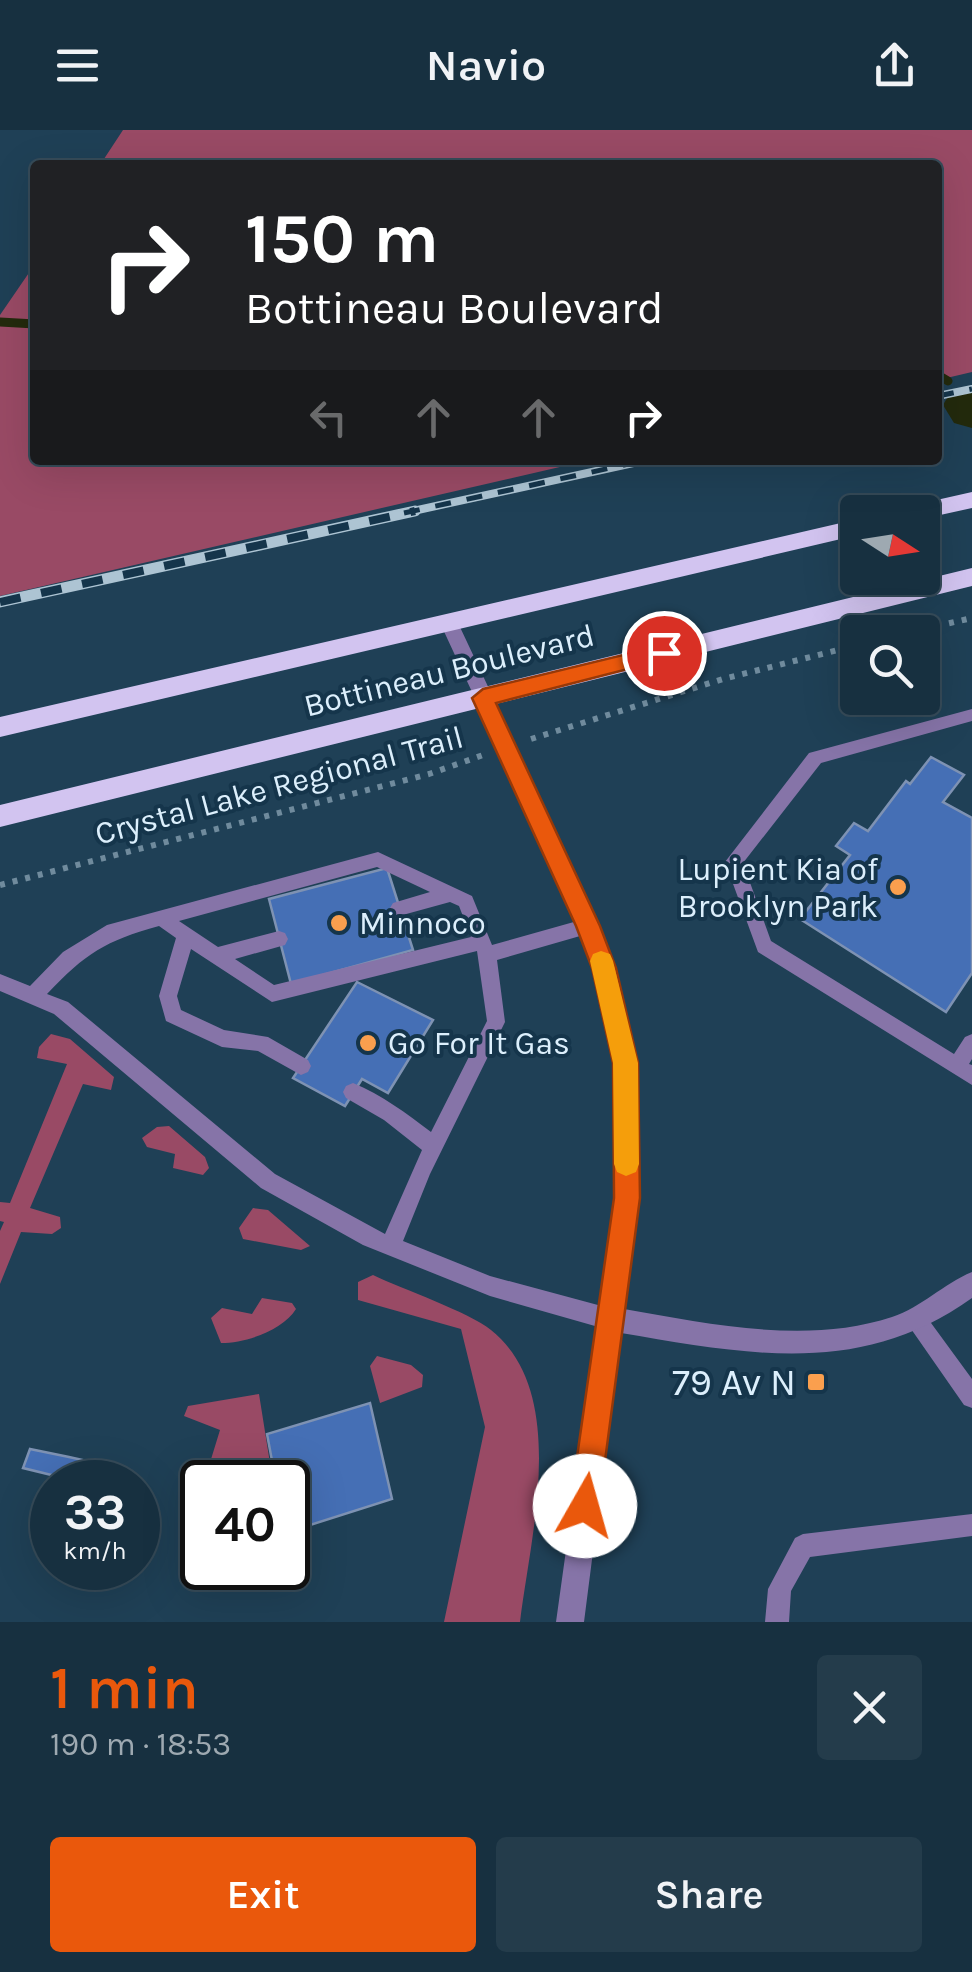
<!DOCTYPE html>
<html lang="en">
<head>
<meta charset="utf-8">
<style>
  body { margin:0; font-family:Karla,sans-serif; background:#243c4b; color:#f1f3f6; height:100vh; display:flex; flex-direction:column; font-size:38px; white-space:nowrap }
  * { box-sizing:border-box; margin:0 }
  p { font-size:32px; color:#9ea9b1 }
  .icon { flex:none; width:55px; height:55px; fill:none; stroke:currentColor; stroke-width:2; stroke-linecap:round; stroke-linejoin:round }
  .map { position:relative; height:1492px; overflow:hidden }
  .details { display:flex; flex-direction:column; background:#173040; flex:1 }
  .details>* { flex:none }
  .banner { position:absolute; left:30px; top:30px; width:912px; height:305px; border-radius:10px; box-shadow:0 10px 40px #0002,0 0 0 2px #364b59; background:#202124; color:#fff; overflow:hidden }
  .needle { width:65px; rotate:102deg }
  .tools { position:absolute; left:840px; top:365px; display:grid; gap:20px }
  .tools a { display:grid; place-items:center; width:100px; height:100px; border-radius:10px; background:#173040; box-shadow:0 10px 40px #0002,0 0 0 2px #364b59; font-size:50px }
  .speed { position:absolute; left:30px; top:1330px; display:flex; gap:20px; font-size:50px; font-weight:700; text-align:center }
  .speed>* { display:grid; place-content:center; width:130px; height:130px; border-radius:50%; background:#173040; box-shadow:0 10px 40px #0002,0 0 0 2px #364b59; line-height:1 }
  .speed small { font-size:25px; font-weight:400 }
  .speed .limit { border:5px solid #111; border-radius:15px; background:#fff; color:#111 }
  .pin { position:absolute; display:grid; place-items:center; width:85px; height:85px; color:#fff; margin:-42px; border:5px solid #fff; border-radius:50%; box-shadow:0 2px 10px #0007 }
  .me { position:absolute; width:110px; margin:-55px; rotate:7deg; stroke-linejoin:round; filter:drop-shadow(0 0 8px #0008) }
  .turn { display:flex; align-items:center; gap:35px; height:210px; padding:0 50px; font-size:45px }
  .turn .icon { width:130px; height:130px; stroke-width:2.5 }
  .turn b { display:block; font-size:70px; line-height:85px }
  .lanes { display:flex; align-items:center; height:95px; padding:0 50px; background:#0003; justify-content:center; gap:50px; direction:ltr }
  .lanes .off { opacity:.35 }
  .round { display:grid; place-items:center; flex:none; width:105px; height:105px; border-radius:10px; background:#243c4b }
  .headline { display:flex; align-items:center; justify-content:space-between; height:170px; padding:0 50px }
  h1 { font-size:60px; font-weight:600; line-height:75px; color:#ea580c }
  .action { display:flex; gap:20px; margin-top:auto; padding:20px 50px }
  .action a { flex:1; height:115px; border-radius:10px; background:#ea580c; color:#fff; font-size:40px; font-weight:600; line-height:115px; text-align:center }
  .action a+a { background:#243c4b; color:#f1f3f6 }
  header { display:flex; justify-content:space-between; align-items:center; height:130px; padding:0 50px; background:#173040; font-size:45px; font-weight:600 }
  .map>svg:first-child { display:block }
  .green { fill:#994a65 }
  .lines { fill:none; stroke-linecap:round; stroke-linejoin:round }
  .stream { stroke:#232a0d; stroke-width:9 }
  .river { fill:#232a0d; fill-rule:evenodd }
  .building { fill:#456fb5; stroke:#7e92b3; stroke-width:2.5 }
  .path { stroke:#708b9d; stroke-width:6; stroke-dasharray:5 8; stroke-linecap:butt }
  .service { fill:#8674a8; fill-rule:evenodd }
  .tertiary { fill:#8674a8; fill-rule:evenodd }
  .trunk { fill:#d2c4f0; fill-rule:evenodd }
  .rail-far1-casing { stroke:#adc4d3; stroke-width:8 }
  .rail-casing { stroke:#adc4d3; stroke-width:11 }
  .rail-far1 { stroke:#15354b; stroke-width:5; stroke-dasharray:16; stroke-linecap:butt }
  .rail { stroke:#15354b; stroke-width:8; stroke-dasharray:21; stroke-linecap:butt }
  .route { fill:#ea580c; stroke:#983908; stroke-width:2.5 }
  .slow { fill:#f59e0b }
  .poi-dot { fill:#fa9f4e; stroke:#15354b; stroke-width:4 }
  .labels { text-anchor:middle; stroke-width:8; stroke-linejoin:round; paint-order:stroke }
  .street-label { font-size:32px; fill:#dceffc; stroke:#15354b }
  .poi-label { font-size:32px; fill:#dceffc; stroke:#15354b; text-anchor:start }
  .near-poi-label { font-size:38px; fill:#dceffc; stroke:#15354b; text-anchor:end }
</style>
</head>
<body>
<header><svg class="icon" aria-label="menu" viewBox="0 0 24 24"><path d="M4 6h16M4 12h16M4 18h16"/></svg>Navio<svg class="icon" aria-label="share" viewBox="0 0 24 24"><path d="M12 15V3M7 8l5-5 5 5M5 13v7h14v-7"/></svg></header>
<div class="map">
<svg width="972" height="1492" viewBox="0 0 972 1492">
  <rect width="100%" height="100%" fill="#1f4056"/>
  <path class="green" d="M123 0H972V242L938 250V35H100Z
    M35 134V330H590L0 466V185Z
    M51 904 70 909 114 947 111 960 83 954 30 1078 60 1087 61 1098 52 1104 21 1102 0 1154V1101L4 1092 0 1091V1072L10 1073 67 934 37 928 39 917Z
    M169 996 205 1027 209 1038 203 1045 173 1038 175 1024 147 1017 142 1008 157 997Z
    M253 1078 268 1080 310 1116 301 1120 243 1109 239 1098Z
    M373 1145C402 1159 469 1182 491 1200 570 1263 530 1407 520 1492H444L485 1297 461 1199 358 1170V1152Z
    M262 1168 292 1173 296 1179C283 1200 247 1213 221 1213L211 1188 222 1178 252 1184Z
    M377 1226 411 1235 423 1245 422 1257 380 1273 370 1236Z
    M259 1264 273 1352H204L220 1300 184 1286 188 1276Z"/>
  <g class="lines">
    <path class="stream" d="M0 192 35 194
      M938 245 948 251"/>
    <path class="river" d="M968 258 972 259V298L954 293 943 275 950 263Z"/>
  </g>
  <path class="building" d="M931 627 964 645 943 672 972 688V843L946 882 800 789 850 725 836 716 854 693 868 701 906 651 910 654Z
    M387 738 413 820 291 854 269 769Z
    M357 852 433 890 388 963 362 949 345 976 293 948Z
    M370 1273 392 1369 288 1402V1352H276L267 1304Z
    M30 1319 69 1327 109 1336 104 1352H80L23 1338Z"/>
  <g class="lines">
    <path class="path" d="M911 502 972 488
      M531 609 723 549 858 515
      M0 755 429 644 486 624"/>
    <path class="service" d="M972 579V591L821 633 743 733 771 811 954 924 965 907 972 904V929L969 934 972 935V955L758 822 725 732 809 623Z
      M378 722 472 766 492 815 588 788 594 790 597 796 594 802 497 830 505 892 430 1044 403 1111 490 1146 609 1178 616 1182 620 1189 616 1196 609 1200 490 1166 363 1115 261 1058 54 884 0 861V844L30 856 63 822 107 795ZM377 737 430 762 393 773 390 778 393 783 399 786 450 772 459 776 471 807 274 855 235 829 285 815 288 809 285 803 279 801 218 817 179 791ZM159 796 176 808 159 866 166 891 222 917 258 921 301 945 308 942 311 936 308 930 268 907 224 900 181 880 177 866 191 819 272 872 477 821 487 891 431 1002C406 983 382 965 353 953L346 956 343 962 346 968 384 990 422 1020 385 1104 275 1044 68 872 47 864C86 823 105 811 159 796Z
      M916 1178 923 1182 972 1249V1278L964 1275 909 1196 905 1189 909 1182Z
      M972 1384V1406L810 1427 791 1461 789 1492H765L768 1459 795 1408 803 1404Z"/>
    <path class="tertiary" d="M450 488 459 495 582 756 614 838 636 933 639 1068 624 1179C710 1194 807 1215 892 1187 922 1177 943 1154 972 1142V1168C861 1248 746 1224 621 1203L584 1492H556L615 1068 614 933 594 838 562 756 441 495Z"/>
    <path class="trunk" d="M972 362V378L922 389V382H907L910 376Z
      M858 389V405L0 607V587Z
      M972 438V456L0 697V675Z"/>
    <g class="rail-far1-casing">
      <path id="rail-far1" d="M938 266 972 259
        M404 383 647 330"/>
    </g>
    <g class="rail-casing">
      <path id="rail" d="M0 472 415 381"/>
    </g>
    <use href="#rail-far1" class="rail-far1"/>
    <use href="#rail" class="rail"/>
  </g>
  <path class="route" d="M664 515 674 523 671 528 496 573 600 796 616 838 638 933 640 1068 599 1376 595 1386 585 1390 574 1386 570 1376 614 1068 613 933 592 838 576 796 472 568 483 559Z"/>
  <path class="slow" d="M601 821 610 824 613 831 638 933 639 1034 636 1042 626 1046 617 1042 614 1034 613 933 590 831 593 824Z"/>
  <g class="poi-dot">
    <circle cx="898" cy="757" r="10"/>
    <circle cx="339" cy="793" r="10"/>
    <circle cx="368" cy="913" r="10"/>
    <rect x="806" y="1242" width="20" height="20" rx="5"/>
  </g>
  <g class="labels">
    <g class="street-label">
      <text transform="translate(449 540) rotate(-14)" y="11">Bottineau Boulevard</text>
      <text transform="translate(279 655) rotate(-15)" y="11">Crystal Lake Regional Trail</text>
    </g>
    <g class="poi-label">
      <text x="878" y="750" text-anchor="end">Lupient Kia of<tspan x="878" dy="37">Brooklyn Park</tspan></text>
      <text x="359" y="804">Minnoco</text>
      <text x="388" y="924">Go For It Gas</text>
    </g>
    <g class="near-poi-label">
      <text x="796" y="1265">79 Av N</text>
    </g>
  </g>
</svg>
<div class="tools">
<a><svg class="needle" viewBox="-14 -14 28 28"><path d="M0-13l5 13h-10z" fill="#e53935"/><path d="M0 13l5-13h-10z" fill="#9ea9b1"/></svg></a>
<a><svg class="icon" aria-label="search" viewBox="0 0 24 24"><circle cx="10" cy="10" r="6"/><path d="M15 15l6 6"/></svg></a>
</div>
<div class="speed"><div>33<small>km/h</small></div><div class="limit">40</div></div>
<div class="pin" style="left:664px;top:523px;background:#d93025"><svg class="icon" aria-label="arrive" viewBox="0 0 24 24"><path d="M6 21V4h12l-3 4 3 4H6"/></svg></div>
<svg class="me" style="left:585px;top:1376px" viewBox="-20 -20 40 40"><circle r="19" fill="#fff"/><path d="M0-13L10 11 0 6-10 11z" fill="#ea580c"/></svg>
<div class="banner">
<div class="turn"><svg class="icon" aria-label="right" viewBox="0 0 24 24"><path d="M7 20v-9h11M14 6l5 5-5 5"/></svg><div><b>150 m</b>Bottineau Boulevard</div></div>
<div class="lanes"><svg class="icon off" aria-label="left" viewBox="0 0 24 24"><path d="M17 20v-9H6M10 6l-5 5 5 5"/></svg><svg class="icon off" aria-label="ahead" viewBox="0 0 24 24"><path d="M12 20V5M6 11l6-6 6 6"/></svg><svg class="icon off" aria-label="ahead" viewBox="0 0 24 24"><path d="M12 20V5M6 11l6-6 6 6"/></svg><svg class="icon" aria-label="right" viewBox="0 0 24 24"><path d="M7 20v-9h11M14 6l5 5-5 5"/></svg></div>
</div>
</div>
<section class="details">
<div class="headline"><div><h1>1 min</h1><p>190 m · 18:53</p></div><a class="round"><svg class="icon" aria-label="close" viewBox="0 0 24 24"><path d="M6 6l12 12M18 6L6 18"/></svg></a></div>
<div class="action"><a>Exit</a><a>Share</a></div>
</section>
</body>
</html>
